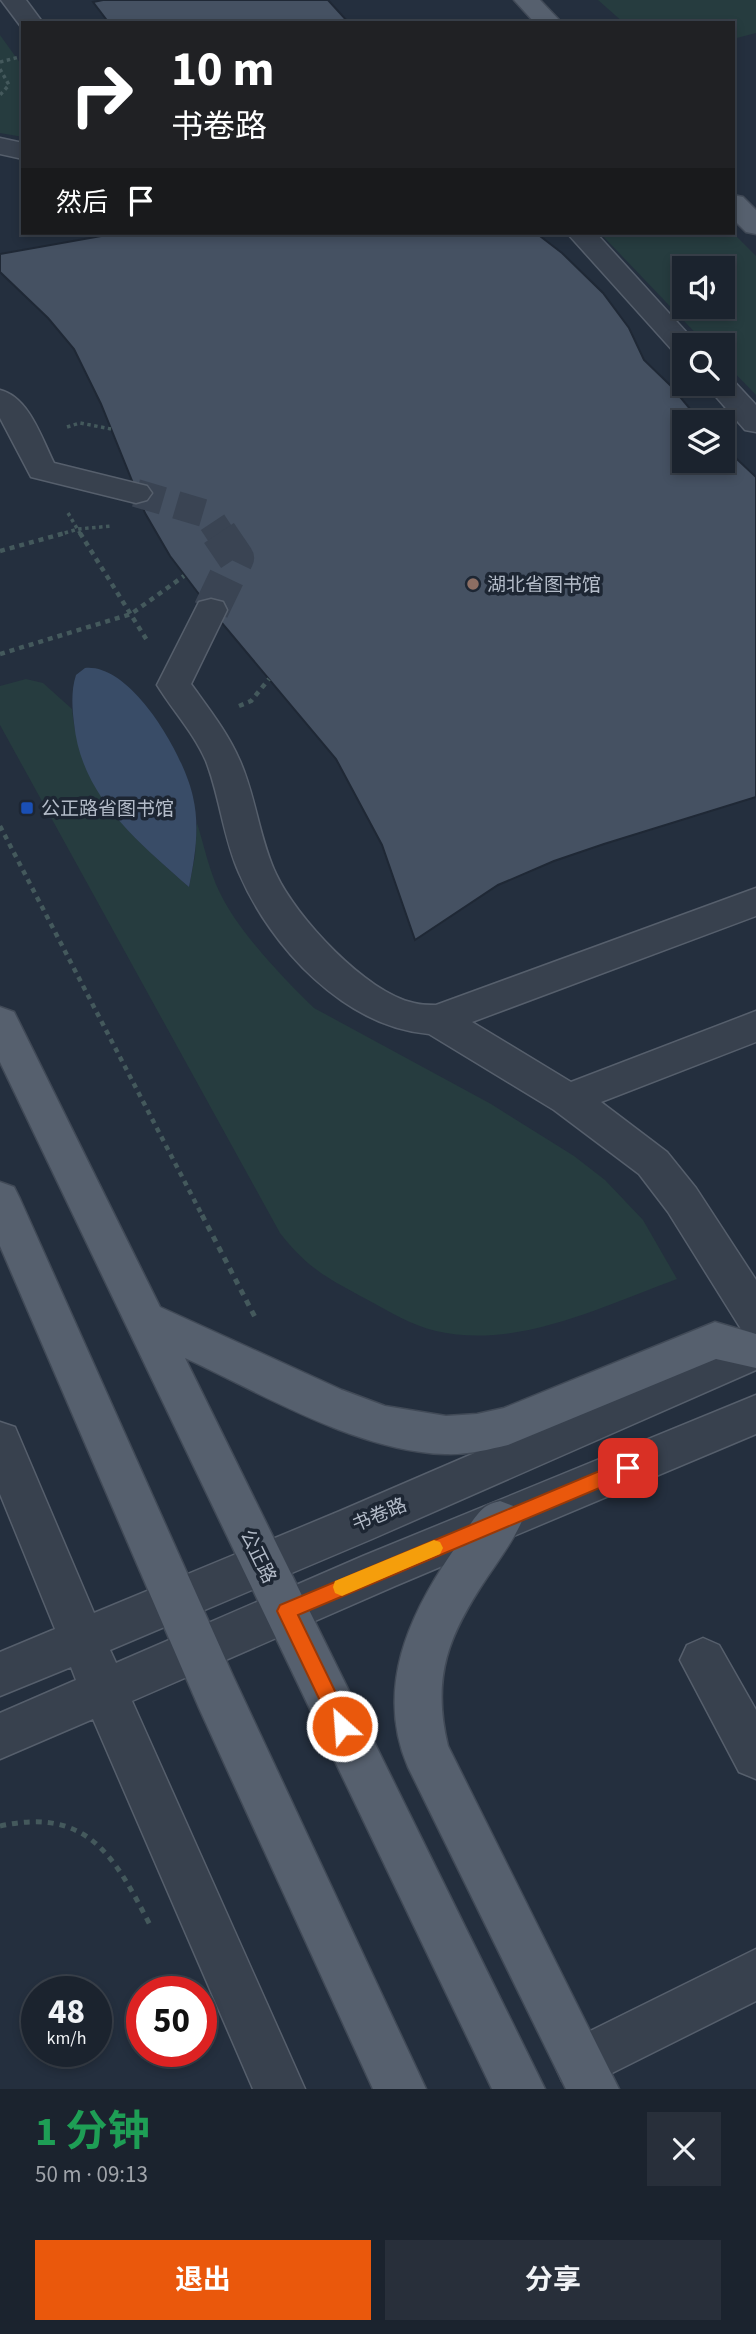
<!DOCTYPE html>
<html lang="zh">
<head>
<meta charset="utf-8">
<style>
  body { margin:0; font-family:"Source Sans 3","Noto Sans SC",sans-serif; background:#282f3a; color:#f1f3f6; height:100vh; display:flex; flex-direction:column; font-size:26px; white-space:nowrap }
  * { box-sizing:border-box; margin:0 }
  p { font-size:23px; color:#a0a4aa }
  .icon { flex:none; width:38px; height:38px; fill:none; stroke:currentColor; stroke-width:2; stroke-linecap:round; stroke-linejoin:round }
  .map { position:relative; height:2089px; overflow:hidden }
  .side { display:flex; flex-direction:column; background:#1b232e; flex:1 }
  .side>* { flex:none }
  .hud { position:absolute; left:21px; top:21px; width:714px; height:214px; border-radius:0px; box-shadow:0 4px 10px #0003,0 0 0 2px #39404a; background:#202124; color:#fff; overflow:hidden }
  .tools { position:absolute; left:672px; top:256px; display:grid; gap:14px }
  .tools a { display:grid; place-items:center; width:63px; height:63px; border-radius:0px; background:#1b232e; box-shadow:0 4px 10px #0003,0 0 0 2px #39404a; font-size:35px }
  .speed { position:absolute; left:21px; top:1976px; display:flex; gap:14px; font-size:35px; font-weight:700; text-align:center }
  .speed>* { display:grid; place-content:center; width:91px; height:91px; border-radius:50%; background:#1b232e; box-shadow:0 4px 10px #0003,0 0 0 2px #39404a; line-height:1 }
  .speed small { font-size:18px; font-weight:400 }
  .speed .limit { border:10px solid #d22; background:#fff; color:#111 }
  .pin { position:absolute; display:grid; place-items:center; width:60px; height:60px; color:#fff; margin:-30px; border-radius:14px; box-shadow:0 4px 10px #0006 }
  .me { position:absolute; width:77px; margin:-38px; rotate:334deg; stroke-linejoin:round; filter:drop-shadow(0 0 5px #0008) }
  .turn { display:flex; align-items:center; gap:24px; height:147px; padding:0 35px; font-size:32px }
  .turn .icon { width:91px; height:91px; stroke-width:2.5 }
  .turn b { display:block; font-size:49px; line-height:60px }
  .then { display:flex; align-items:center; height:66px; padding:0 35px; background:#0003; gap:14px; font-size:26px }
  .round { display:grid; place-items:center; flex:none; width:74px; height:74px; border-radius:0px; background:#282f3a }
  .headline { display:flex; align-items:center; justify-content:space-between; height:119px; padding:0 35px }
  h1 { font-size:42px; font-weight:700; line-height:52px; color:#1e9e55 }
  .cta { display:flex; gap:14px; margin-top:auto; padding:14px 35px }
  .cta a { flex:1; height:80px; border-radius:0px; background:#ea580c; color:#fff; font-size:28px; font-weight:700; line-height:80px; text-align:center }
  .cta a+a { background:#282f3a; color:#f1f3f6 }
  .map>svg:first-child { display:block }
  .green { fill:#263c3f; fill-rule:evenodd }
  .water { fill:#394c67 }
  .building { fill:#455162; stroke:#1f2835; stroke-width:2 }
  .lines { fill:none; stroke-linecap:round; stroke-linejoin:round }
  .minor-tunnel-far1 { stroke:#3a4453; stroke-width:28; stroke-dasharray:28 14; stroke-linecap:butt }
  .minor-tunnel { stroke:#3a4453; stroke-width:36; stroke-dasharray:36 18; stroke-linecap:butt }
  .minor-casing { stroke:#565f6c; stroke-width:3 }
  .major-casing { stroke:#414a57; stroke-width:3 }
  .path-far2 { stroke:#44595c; stroke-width:3.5; stroke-dasharray:3.5 3.5; stroke-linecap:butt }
  .path-far1 { stroke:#44595c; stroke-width:4.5; stroke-dasharray:5 5; stroke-linecap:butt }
  .path { stroke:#44595c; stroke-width:5; stroke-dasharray:6 6; stroke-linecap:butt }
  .minor { fill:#38414e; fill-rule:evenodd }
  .major { fill:#56606e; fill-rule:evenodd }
  .route { fill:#ea580c; stroke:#983908; stroke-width:2 }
  .slow { fill:#f59e0b }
  .education-dot { fill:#8d6e63; stroke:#1d2633; stroke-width:2.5 }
  .transit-dot { fill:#1a4fb4; stroke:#1d2633; stroke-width:2.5 }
  .labels { text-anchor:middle; stroke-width:7; stroke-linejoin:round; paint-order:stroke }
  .poi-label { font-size:19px; fill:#b4bcc9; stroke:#1d2633; text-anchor:start }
  .street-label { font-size:19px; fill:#b4bcc9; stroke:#1d2633 }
</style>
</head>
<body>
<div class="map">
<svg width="756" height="2089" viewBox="0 0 756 2089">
  <rect width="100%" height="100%" fill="#242f3e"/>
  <path class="green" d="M598 0H756V33L733 39V23H624Z
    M0 35 23 67V137L0 133Z
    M600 233H733L756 256V395L723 361V345H707ZM684 268H723V306H684Z
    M26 679 43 683 72 709C81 794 129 834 189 887L195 856 197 823C204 845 209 870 219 891 237 930 283 978 314 1008L491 1104 574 1156 605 1180 643 1220 677 1279C603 1306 517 1350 436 1331 411 1325 390 1312 368 1300 329 1279 308 1269 280 1233L0 725V686Z"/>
  <path class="water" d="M85 668C132 663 185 757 193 797 200 827 195 857 189 887 138 842 81 796 74 723 72 708 71 690 76 675Z"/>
  <path class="building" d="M103 0H328L349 23H109L93 2Z
    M118 233H536L562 253 603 293 629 328 644 360 671 386 701 422H684V460H723V446L756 477V797L604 844 554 861 498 885 415 940 382 845 336 759 211 610 170 556 145 513 101 404 74 349 48 318 0 272V254Z"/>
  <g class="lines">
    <path class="minor-tunnel-far1" d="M136 493 207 514 221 535"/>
    <path class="minor-tunnel" d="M211 610 236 558 219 533"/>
    <g class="minor-casing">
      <path id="minor" d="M1 0H26L43 23H23L22 28Z
        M0 138 23 143V159L0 154Z
        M567 233H596L698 345H684V355L674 352Z
        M723 375 730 377 756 405V432L745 430 704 383H723Z
        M0 390C29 397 42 439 54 463L147 486 152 493 147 500 136 503 31 477 0 418Z
        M211 599 223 602 227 610 191 684C209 709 228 733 240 761 256 797 259 838 276 874 296 917 366 993 414 1003 421 1005 429 1005 436 1005L756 888V916L472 1022 571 1082 756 1011V1042L601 1102 667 1152 696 1188 756 1280V1370L372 1539 110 1650 116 1663 363 1556 756 1395V1434L395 1586 132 1701 305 2089H253L93 1719 0 1759V1713L76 1680 71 1667 0 1696V1652L55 1629 0 1494V1422L15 1427 94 1613 340 1511 753 1333 741 1329 668 1212 639 1174 554 1110 429 1034C345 1027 271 948 239 873 223 837 220 797 206 761 194 733 173 711 157 685L199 602Z
        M703 1638 719 1645 756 1710V1779L739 1772 680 1660 687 1645Z
        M756 1949V2001L580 2089 562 2081 554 2063 562 2045Z"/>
    </g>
    <g class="major-casing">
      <path id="major" d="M514 0H540L562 23H535Z
        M733 195 743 197 756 210V234L746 232 733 219Z
        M0 1007 14 1012 19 1022 160 1307 342 1390 385 1406 446 1416 477 1414 504 1408 715 1322 756 1334V1368L716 1359 508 1445C487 1450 466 1455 445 1454 357 1451 263 1394 185 1358L545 2089H492L0 1062Z
        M0 1182 14 1187 20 1199 233 1676 426 2089H373L199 1708 0 1246Z
        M500 1501 516 1507 522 1521C513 1541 500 1558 488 1576 449 1634 431 1676 448 1746L619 2089H566L408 1767C375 1690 408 1616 453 1551 461 1539 475 1514 485 1507 489 1504 496 1502 500 1501Z"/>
    </g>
    <path class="path-far2" d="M0 62 23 56
      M0 69 9 85 0 95
      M67 427 80 423 111 429
      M68 513 81 535
      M58 535 78 529 112 526"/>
    <path class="path-far1" d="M80 533 148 642
      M0 551 65 533
      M0 654 131 614 184 576
      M239 706 251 701 269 679
      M0 826 203 1217"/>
    <path class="path" d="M202 1215 257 1321
      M0 1826C87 1807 114 1855 150 1925"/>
    <use href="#minor" class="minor"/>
    <use href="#major" class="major"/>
  </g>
  <path class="route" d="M628 1459 635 1462 637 1468 635 1473 298 1615 352 1726 349 1732 342 1735 335 1732 277 1611 280 1605Z"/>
  <path class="slow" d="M434 1540 440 1542 443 1548 440 1554 342 1596 335 1593 333 1587 335 1581Z"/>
  <circle class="education-dot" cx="473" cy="584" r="7"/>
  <rect class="transit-dot" x="20" y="801" width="14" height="14" rx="3.5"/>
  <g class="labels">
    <g class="poi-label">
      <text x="487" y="591">湖北省图书馆</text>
      <text x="41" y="815">公正路省图书馆</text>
    </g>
    <g class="street-label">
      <text transform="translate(379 1514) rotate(-23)" y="7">书卷路</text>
      <text transform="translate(259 1556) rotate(64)" y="7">公正路</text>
    </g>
  </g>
</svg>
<div class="tools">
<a><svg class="icon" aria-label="sound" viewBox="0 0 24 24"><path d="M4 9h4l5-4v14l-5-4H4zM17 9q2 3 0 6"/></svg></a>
<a><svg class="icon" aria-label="search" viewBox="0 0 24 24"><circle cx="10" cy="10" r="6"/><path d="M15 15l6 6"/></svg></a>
<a><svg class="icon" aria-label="layers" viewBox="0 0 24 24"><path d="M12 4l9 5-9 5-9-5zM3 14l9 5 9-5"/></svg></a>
</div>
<div class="speed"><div>48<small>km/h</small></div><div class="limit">50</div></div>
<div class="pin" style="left:628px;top:1468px;background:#d93025"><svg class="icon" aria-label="arrive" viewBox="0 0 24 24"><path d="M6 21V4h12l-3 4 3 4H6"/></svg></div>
<svg class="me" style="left:342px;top:1726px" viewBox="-20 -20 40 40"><circle r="17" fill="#ea580c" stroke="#fff" stroke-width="3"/><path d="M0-11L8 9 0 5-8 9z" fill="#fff"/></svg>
<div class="hud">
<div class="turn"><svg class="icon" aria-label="right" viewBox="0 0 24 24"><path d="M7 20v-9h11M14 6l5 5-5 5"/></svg><div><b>10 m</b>书卷路</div></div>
<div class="then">然后<svg class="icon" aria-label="arrive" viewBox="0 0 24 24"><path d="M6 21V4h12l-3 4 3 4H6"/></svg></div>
</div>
</div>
<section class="side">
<div class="headline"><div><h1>1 分钟</h1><p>50 m · 09:13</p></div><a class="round"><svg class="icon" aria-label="close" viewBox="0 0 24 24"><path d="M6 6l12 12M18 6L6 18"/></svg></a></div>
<div class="cta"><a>退出</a><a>分享</a></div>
</section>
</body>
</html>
